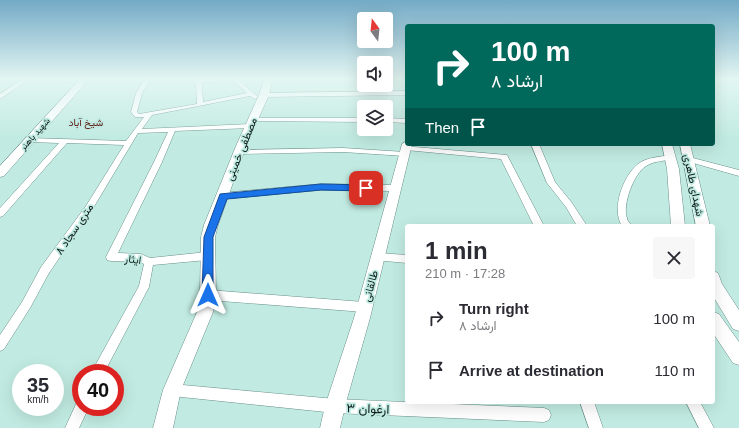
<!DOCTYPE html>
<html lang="en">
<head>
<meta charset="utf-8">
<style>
  body { margin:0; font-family:Arial,Vazirmatn,sans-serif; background:#f7f7f7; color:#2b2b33; height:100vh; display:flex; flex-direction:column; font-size:15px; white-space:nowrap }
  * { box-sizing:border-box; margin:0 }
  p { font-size:13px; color:#7c7c81 }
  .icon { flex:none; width:22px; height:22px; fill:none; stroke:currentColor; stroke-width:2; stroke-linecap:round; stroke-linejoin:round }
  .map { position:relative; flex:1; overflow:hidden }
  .details { position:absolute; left:405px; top:224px; width:310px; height:180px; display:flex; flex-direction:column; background:#fff; border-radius:4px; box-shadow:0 4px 16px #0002 }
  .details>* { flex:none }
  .hud { position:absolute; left:405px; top:24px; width:310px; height:122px; border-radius:4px; box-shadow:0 4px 16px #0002; background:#00695c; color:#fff; overflow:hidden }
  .needle { width:26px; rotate:345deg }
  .controls { position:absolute; left:357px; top:12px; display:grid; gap:8px }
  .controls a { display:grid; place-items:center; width:36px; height:36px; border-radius:4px; background:#fff; box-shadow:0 4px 16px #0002; font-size:20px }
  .speed { position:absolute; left:12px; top:364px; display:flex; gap:8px; font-size:20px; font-weight:700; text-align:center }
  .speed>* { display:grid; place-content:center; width:52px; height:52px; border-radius:50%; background:#fff; box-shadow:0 4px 16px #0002; line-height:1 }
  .speed small { font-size:10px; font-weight:400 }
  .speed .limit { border:6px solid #d22; background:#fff; color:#111 }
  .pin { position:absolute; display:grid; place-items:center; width:34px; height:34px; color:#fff; margin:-17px; border-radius:8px; box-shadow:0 2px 6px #0006 }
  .me { position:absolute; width:44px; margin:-22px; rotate:0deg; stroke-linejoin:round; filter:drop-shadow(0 0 3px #0008) }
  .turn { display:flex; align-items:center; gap:14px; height:84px; padding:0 20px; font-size:18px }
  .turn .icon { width:52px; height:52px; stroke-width:2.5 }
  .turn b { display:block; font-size:28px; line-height:34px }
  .then { display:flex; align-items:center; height:38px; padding:0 20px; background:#0003; gap:8px; font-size:15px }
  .round { display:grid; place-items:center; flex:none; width:42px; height:42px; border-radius:4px; background:#f7f7f7 }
  .summary { display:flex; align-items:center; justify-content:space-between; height:68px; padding:0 20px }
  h1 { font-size:24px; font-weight:700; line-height:30px }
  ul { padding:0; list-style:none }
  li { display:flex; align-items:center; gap:12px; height:52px; padding:0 20px }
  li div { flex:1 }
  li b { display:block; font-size:15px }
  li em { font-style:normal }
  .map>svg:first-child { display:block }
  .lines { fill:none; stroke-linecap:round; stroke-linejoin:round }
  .street-casing { stroke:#6a9089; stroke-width:1 }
  .secondary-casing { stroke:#6a9089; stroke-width:1 }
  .street { fill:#fff; fill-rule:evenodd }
  .secondary { fill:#fff; fill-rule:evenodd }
  .route { fill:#1a73e8; stroke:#114b97 }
  .labels { text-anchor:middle; stroke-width:3.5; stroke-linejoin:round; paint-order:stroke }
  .far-street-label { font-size:9px; fill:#0d1c1a; stroke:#c1ebe2 }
  .far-neighbourhood-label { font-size:10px; fill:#5a170d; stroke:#c1ebe2 }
  .street-label { font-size:11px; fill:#0d1c1a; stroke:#c1ebe2 }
  .near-street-label { font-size:13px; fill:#0d1c1a; stroke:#c1ebe2 }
</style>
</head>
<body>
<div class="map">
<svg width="739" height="428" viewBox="0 0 739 428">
  <rect width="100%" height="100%" fill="#c1ebe2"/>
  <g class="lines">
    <g class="street-casing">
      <path id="street" d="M24 78H31L0 99V94Z
        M145 78H151L142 93 137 112 139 114 197 104 196 83 190 82 193 80 210 78H225L222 80 202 83 203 102 247 93 230 78H236L258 97 255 99 250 96 152 115 142 129 250 124 254 126 250 128 175 131 162 162 118 253 141 254 150 258 207 252 211 253 212 256 211 259 207 260 153 265 149 287 104 373H91L139 286 144 264 140 262 111 261 107 260 106 257 154 162 168 132 138 133 92 210 49 273 30 308 4 349 0 351V335L22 302 41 267 86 206 124 145 67 143 3 216 0 217V208L59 143 29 142 25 140 29 138 126 141 144 117H135L131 112 136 93Z
        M407 91V95L264 97 261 95 264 93Z
        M252 118H364V122L250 121V119Z
        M386 118 407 119V123L386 122Z
        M531 144H539L555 182 572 203 587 226H577L566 207 547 183Z
        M403 146 507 155 544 226H534L501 159 406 150 402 148Z
        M343 148 405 152 409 154 405 156 343 152 238 154 234 152 238 150Z
        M671 155H674L675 157 674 159C664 161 654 161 646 166 634 173 622 205 627 218 627 221 630 223 632 226H622C611 209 623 176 638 164 647 157 660 157 671 155Z
        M686 157H689L739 170V176L686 161 685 159Z
        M321 184 396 185 400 188 396 191 321 190 223 199 219 196 223 193Z
        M378 253 407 255V263L374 260 373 257 374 254Z
        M208 290 364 302 368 304 370 307 368 310 364 312 208 300 204 298 203 295 204 292Z
        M172 384 335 399 544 408 549 410 551 415 549 420 544 422 335 413 172 396 167 395 166 390 167 385Z
        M81 401V407H89L79 428H65L77 402Z
        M580 402H594L603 428H589Z
        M686 402H700L714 428H699Z"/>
    </g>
    <g class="secondary-casing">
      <path id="secondary" d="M81 78H90L4 176 0 177V166Z
        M265 78H273L269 95 246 146 218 225 215 237 216 295 213 312 181 390 173 428H153L163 390 197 312 200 295 201 237 204 225 236 146 259 95Z
        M407 141V144H412L370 318 345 406 340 428H320L325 406 354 318 402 144Z
        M662 144H672L679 169 685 226H671L667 169Z
        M680 144H690L710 226H696Z
        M713 271 718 273 722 284 739 310V331L733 329 713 296Z
        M713 312 719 314 739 342V365L733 363 713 333Z"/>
    </g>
    <use href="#street" class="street"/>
    <use href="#secondary" class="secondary"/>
  </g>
  <linearGradient id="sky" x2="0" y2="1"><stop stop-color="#73aac6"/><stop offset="0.57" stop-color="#e3f6f2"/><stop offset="1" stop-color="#e3f6f2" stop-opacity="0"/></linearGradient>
  <rect width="739" height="138" fill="url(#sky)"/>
  <path class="route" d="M321 184 366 185 370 188 366 191 321 190 227 199 213 237V295L211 298 208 299 204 298 202 295 204 237 220 194Z"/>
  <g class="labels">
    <g class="far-street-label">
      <text transform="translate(35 134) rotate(-48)" y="3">شهید باهنر</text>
    </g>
    <g class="far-neighbourhood-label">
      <text x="86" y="126">شیخ آباد</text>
    </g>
    <g class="street-label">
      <text transform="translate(241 149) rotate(-68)" y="4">مصطفی خمینی</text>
      <text transform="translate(694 185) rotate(78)" y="4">شهدای طاهری</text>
      <text transform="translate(74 229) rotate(-56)" y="4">۸ متری سجاد</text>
      <text transform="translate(133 259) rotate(7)" y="4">ایثار</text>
      <text transform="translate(370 286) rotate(-75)" y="4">طالقانی</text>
    </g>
    <g class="near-street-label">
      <text transform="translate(368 408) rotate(2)" y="5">ارغوان ۳</text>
    </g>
  </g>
</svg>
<div class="controls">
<a><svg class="needle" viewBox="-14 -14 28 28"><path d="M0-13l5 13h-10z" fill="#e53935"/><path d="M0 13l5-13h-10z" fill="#7c7c81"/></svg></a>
<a><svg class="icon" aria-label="sound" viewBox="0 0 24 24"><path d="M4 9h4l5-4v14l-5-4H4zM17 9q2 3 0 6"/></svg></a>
<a><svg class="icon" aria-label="layers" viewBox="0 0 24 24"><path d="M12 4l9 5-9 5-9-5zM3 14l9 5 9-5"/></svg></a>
</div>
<div class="speed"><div>35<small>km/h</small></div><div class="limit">40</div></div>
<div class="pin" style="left:366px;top:188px;background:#d93025"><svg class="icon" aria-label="arrive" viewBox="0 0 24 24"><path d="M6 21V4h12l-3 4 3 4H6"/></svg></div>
<svg class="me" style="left:208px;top:295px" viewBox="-20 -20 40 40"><path d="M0-17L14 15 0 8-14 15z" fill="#1a73e8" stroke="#fff" stroke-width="4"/></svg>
<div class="hud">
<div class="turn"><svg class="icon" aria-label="right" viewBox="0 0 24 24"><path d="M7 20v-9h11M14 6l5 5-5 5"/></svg><div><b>100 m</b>ارشاد ۸</div></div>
<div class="then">Then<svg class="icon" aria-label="arrive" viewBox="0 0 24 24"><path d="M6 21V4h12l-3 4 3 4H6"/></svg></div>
</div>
<section class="details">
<div class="summary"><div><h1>1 min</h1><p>210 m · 17:28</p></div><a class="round"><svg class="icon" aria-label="close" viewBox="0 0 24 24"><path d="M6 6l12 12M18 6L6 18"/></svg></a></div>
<ul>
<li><svg class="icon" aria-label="right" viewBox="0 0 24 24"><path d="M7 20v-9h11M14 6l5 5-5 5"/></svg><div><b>Turn right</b><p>ارشاد ۸</p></div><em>100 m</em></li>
<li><svg class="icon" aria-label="arrive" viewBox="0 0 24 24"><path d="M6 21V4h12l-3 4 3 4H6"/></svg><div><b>Arrive at destination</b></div><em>110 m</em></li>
</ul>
</section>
</div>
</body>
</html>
